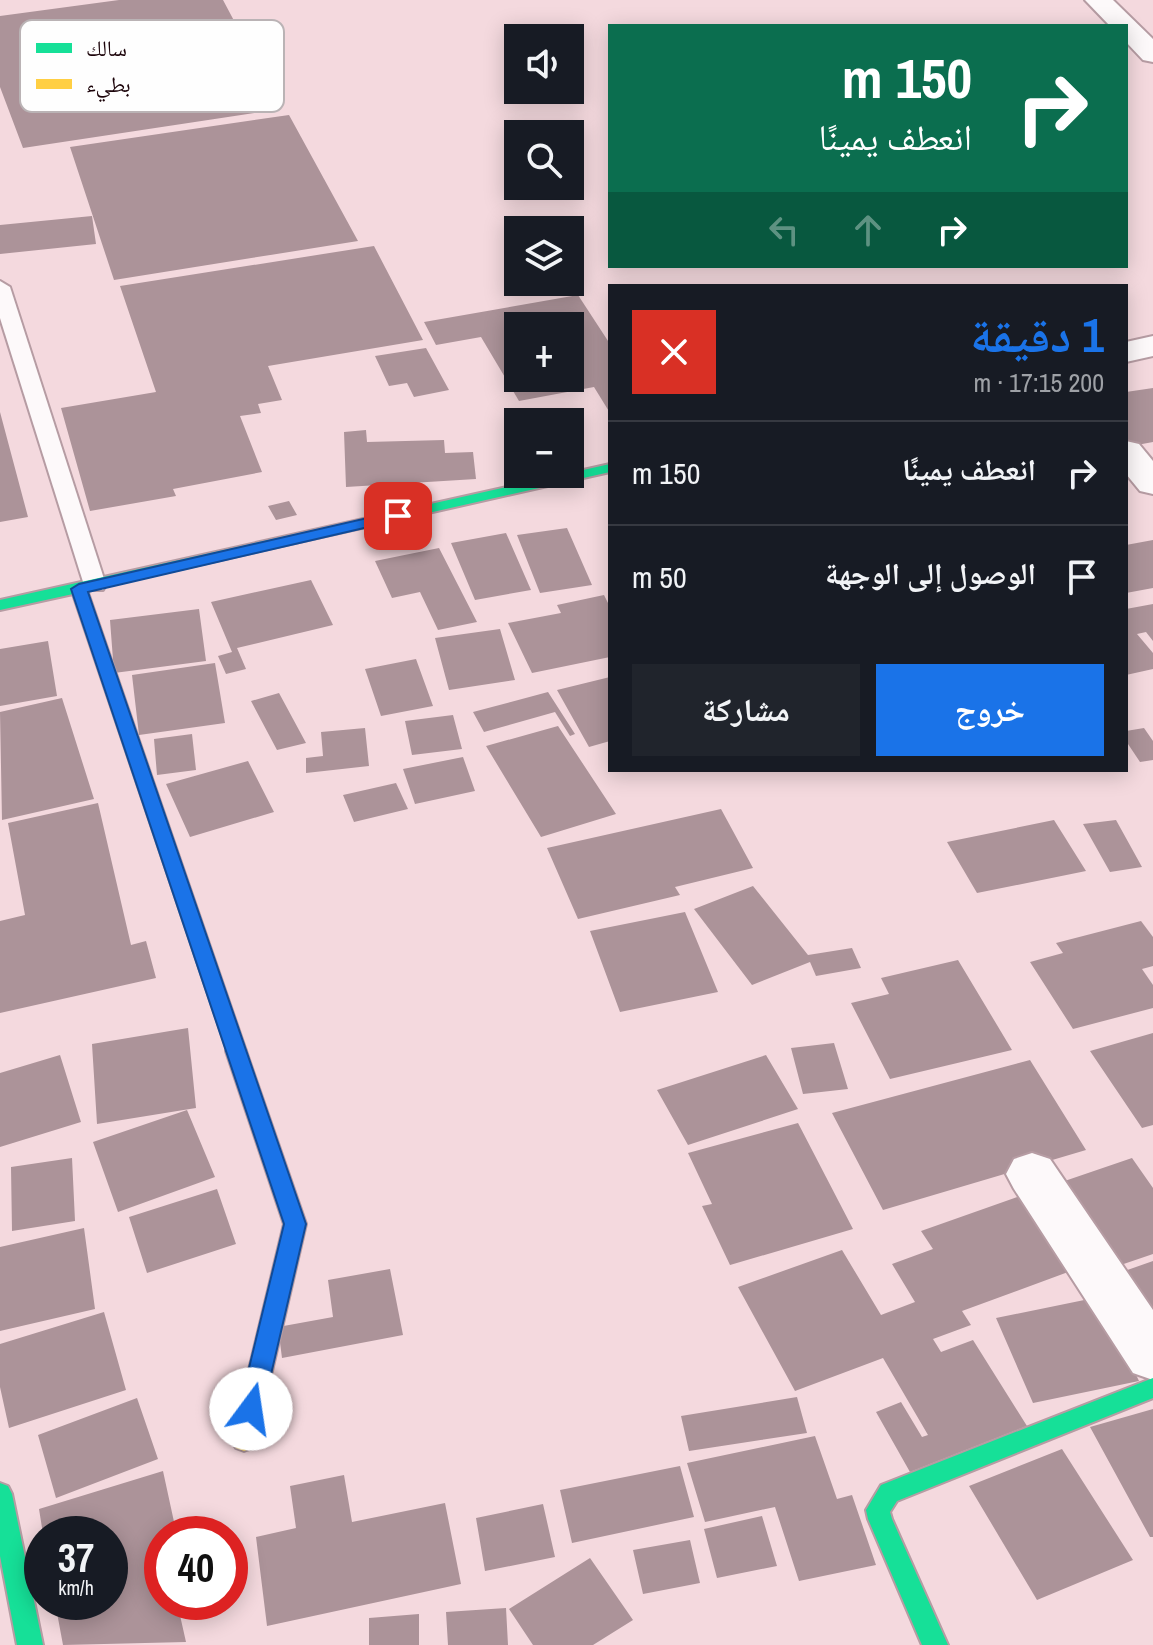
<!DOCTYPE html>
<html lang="ar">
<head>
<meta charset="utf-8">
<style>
  body { margin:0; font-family:"Archivo Narrow","Noto Naskh Arabic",sans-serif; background:#20242c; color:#f1f3f6; direction:rtl; height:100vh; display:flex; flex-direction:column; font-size:30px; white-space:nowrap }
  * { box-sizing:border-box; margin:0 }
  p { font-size:26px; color:#9ea1a6 }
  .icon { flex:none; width:44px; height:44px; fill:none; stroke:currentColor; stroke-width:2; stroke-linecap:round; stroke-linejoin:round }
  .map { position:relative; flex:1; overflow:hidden; direction:ltr }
  .drawer { position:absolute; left:608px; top:284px; width:520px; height:488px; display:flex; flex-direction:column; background:#171b24; border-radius:0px; box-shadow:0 4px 20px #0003; direction:rtl }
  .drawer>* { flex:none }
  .hud { position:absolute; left:608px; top:24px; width:520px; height:244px; border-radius:0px; box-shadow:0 4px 20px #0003; direction:rtl; background:#0b6e4f; color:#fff; overflow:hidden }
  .controls { position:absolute; left:504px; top:24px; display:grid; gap:16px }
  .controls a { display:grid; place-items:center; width:80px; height:80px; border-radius:0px; background:#171b24; box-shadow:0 4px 20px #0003; font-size:40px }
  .speed { position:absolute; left:24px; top:1516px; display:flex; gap:16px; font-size:40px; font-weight:700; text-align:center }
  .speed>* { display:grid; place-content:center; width:104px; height:104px; border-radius:50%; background:#171b24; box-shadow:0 4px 20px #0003; line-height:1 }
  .speed small { font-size:20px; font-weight:400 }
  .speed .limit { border:12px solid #d22; background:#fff; color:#111 }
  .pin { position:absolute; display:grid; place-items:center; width:68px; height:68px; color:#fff; margin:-34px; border-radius:16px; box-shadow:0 4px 12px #0006 }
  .me { position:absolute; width:88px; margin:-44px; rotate:14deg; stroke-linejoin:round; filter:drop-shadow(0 0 6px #0008) }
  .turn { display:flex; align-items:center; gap:28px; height:168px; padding:0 24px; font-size:36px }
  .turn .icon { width:104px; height:104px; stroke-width:2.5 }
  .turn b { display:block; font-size:56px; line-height:68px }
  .lanes { display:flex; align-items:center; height:76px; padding:0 24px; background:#0003; justify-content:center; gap:40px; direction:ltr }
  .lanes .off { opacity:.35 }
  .round { display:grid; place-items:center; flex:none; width:84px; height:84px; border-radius:0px; background:#20242c }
  .summary { display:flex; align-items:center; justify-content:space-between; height:136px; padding:0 24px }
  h1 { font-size:48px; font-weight:700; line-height:60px; color:#1a73e8 }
  .primary-button { display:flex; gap:16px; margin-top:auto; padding:16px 24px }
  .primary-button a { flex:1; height:92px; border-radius:0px; background:#1a73e8; color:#fff; font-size:32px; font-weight:700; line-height:92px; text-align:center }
  .primary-button a+a { background:#20242c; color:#f1f3f6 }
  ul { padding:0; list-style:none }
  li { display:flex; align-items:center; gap:24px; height:104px; padding:0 24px; border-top:2px solid #363941 }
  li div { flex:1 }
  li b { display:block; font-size:30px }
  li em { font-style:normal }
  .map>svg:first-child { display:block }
  .building { fill:#ac9399; fill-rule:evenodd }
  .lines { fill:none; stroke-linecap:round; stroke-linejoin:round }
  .lane-casing { stroke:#b69ca3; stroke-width:4 }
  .street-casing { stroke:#b69ca3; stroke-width:4 }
  .fast-casing { stroke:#b69ca3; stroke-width:4 }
  .slow-casing { stroke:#b69ca3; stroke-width:4 }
  .lane { fill:#fdf9fa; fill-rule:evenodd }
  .street { fill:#fdf9fa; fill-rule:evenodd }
  .fast { fill:#16e098; fill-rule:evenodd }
  .slow { fill:#ffcf43; fill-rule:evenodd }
  .route { fill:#1a73e8; stroke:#114b97; stroke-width:2 }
  .key { fill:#fefefe; stroke:#bab3b5; stroke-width:2 }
  .key-label { font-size:22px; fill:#1c040a }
</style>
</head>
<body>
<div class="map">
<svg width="1153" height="1645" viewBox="0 0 1153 1645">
  <rect width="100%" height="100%" fill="#f4d9de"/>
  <path class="building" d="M119 0H223L281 109 23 148 0 87V16Z
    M289 115 358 241 114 280 70 147Z
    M92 216 96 244 0 254V225Z
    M374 246 423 340 268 366 282 400 258 404 261 413 240 416 262 472 173 489 176 496 90 511 61 408 156 392 120 286Z
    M578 295 610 344V413L594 387 519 401 481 337 436 345 424 322ZM518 326H570V378H518Z
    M426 348 449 390 414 397 407 383 389 386 375 356Z
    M1153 388V442L1126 447V392Z
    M0 412 28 517 0 522Z
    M366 430 367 442 444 440 445 453 473 452 476 479 346 487 344 432Z
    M289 501 297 515 276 520 268 506Z
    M567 528 592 585 540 593 517 535Z
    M506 533 531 590 475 600 451 543Z
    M1153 540V588L1126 593V545Z
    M439 548 477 622 438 630 420 592 392 598 375 561Z
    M311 580 333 625 237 648 246 669 226 674 218 656 232 652 211 602Z
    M604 595 610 607V657L532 673 508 623 561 613 557 605Z
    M1153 604V641L1146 632 1137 634 1153 653V669L1126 675V609Z
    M199 609 206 661 114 673 110 620Z
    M500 629 515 680 449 690 435 638Z
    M48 641 57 696 0 706V649Z
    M416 659 433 706 381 716 365 669Z
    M215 663 225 723 139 735 132 675Z
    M610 677V741L589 747 557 690Z
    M548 692 575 734 570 736 555 712 484 732 473 712Z
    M279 693 306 743 277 750 251 701Z
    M62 698 94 799 2 820 0 712Z
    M453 715 462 749 412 755 405 721Z
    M558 726 616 814 541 837 486 746Z
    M365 728 369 766 306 773V758L323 756 321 732Z
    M1144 728 1153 741V760L1140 762 1126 741V731Z
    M192 734 196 770 157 775 154 739Z
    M463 757 475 791 415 804 403 769Z
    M248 761 274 812 190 837 166 784Z
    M396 783 408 809 354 822 343 795Z
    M98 803 131 945 146 941 156 978 0 1013V921L25 915 8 823Z
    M721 809 753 868 675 887 680 895 578 919 547 848Z
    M1054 820 1086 871 977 893 947 842Z
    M1116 820 1142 867 1110 872 1083 824Z
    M753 886 808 955 852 948 861 968 816 976 810 962 752 985 694 909Z
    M685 912 718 992 620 1012 590 931Z
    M1141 921 1153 937V966L1142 969 1153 985V1008L1073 1029 1030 962 1063 953 1056 943Z
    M958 960 1012 1050 890 1079 851 1003 889 994 881 978Z
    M188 1028 196 1108 97 1124 92 1044Z
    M1153 1033V1125L1142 1128 1090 1051Z
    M834 1043 848 1089 803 1094 791 1048Z
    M60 1055 81 1122 0 1147V1073Z
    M766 1055 798 1109 688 1145 657 1090Z
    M1030 1060 1086 1150 883 1210 832 1113Z
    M187 1110 215 1177 118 1212 93 1142Z
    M798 1123 853 1229 730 1265 702 1206 712 1204 688 1153Z
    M72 1158 75 1221 12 1231 11 1167Z
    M1132 1158 1153 1188V1254L1106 1270 1050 1186Z
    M217 1189 236 1244 147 1273 129 1217Z
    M1029 1193 1079 1268 962 1311 971 1325 933 1339 941 1352 973 1340 1027 1426 910 1472 876 1412 901 1402 922 1437 928 1435 883 1358 795 1391 738 1287 842 1250 881 1315 915 1302 892 1264 933 1249 921 1231Z
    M84 1228 95 1309 0 1331V1247Z
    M1153 1261V1328L1116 1274Z
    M390 1269 403 1335 282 1358 278 1327 333 1317 328 1280Z
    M1099 1297 1139 1381 1033 1403 996 1318Z
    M104 1312 126 1390 9 1428 0 1387V1344Z
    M797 1397 807 1433 689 1451 681 1416Z
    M137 1398 158 1459 56 1498 38 1435Z
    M1153 1409V1537H1150L1090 1427Z
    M815 1436 837 1499 852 1495 876 1565 799 1581 775 1507 705 1522 687 1463Z
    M1062 1449 1133 1560 1037 1600 969 1486Z
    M680 1466 694 1517 572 1543 560 1490Z
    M163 1471 176 1531 162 1534V1602H177L186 1642 63 1645 55 1602H110V1534H43L39 1509Z
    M344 1475 352 1522 445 1503 461 1584 267 1626 256 1537 296 1528 290 1486Z
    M543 1504 555 1557 485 1571 476 1518Z
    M762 1516 777 1566 717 1578 704 1529Z
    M690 1540 700 1583 643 1594 633 1550Z
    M590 1558 633 1620 593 1645H533L509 1609Z
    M506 1608 508 1645H448L446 1612Z
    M419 1614V1645H369V1618Z"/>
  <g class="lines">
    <g class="lane-casing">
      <path id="lane" d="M0 281 10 287 106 585 103 590H87L84 585 0 318Z"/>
    </g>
    <g class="street-casing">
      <path id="street" d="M1085 0H1113L1153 39V62L1143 60 1126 42V26H1110Z
        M1153 336V356L1126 362V342Z
        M1126 441 1139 444 1153 461V494L1140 491 1126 474Z
        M1032 1153 1050 1159 1153 1310V1380L1133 1373 1014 1189 1006 1174 1014 1159Z"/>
    </g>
    <g class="fast-casing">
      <path id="fast" d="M610 464V472L87 590 246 1051 243 1056 236 1059 229 1056 73 594 0 610V600Z
        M1153 1378V1398L897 1501 890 1512 892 1519 948 1645H922L868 1519 866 1510 881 1485Z
        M0 1483 8 1486 12 1494 43 1645H17L0 1556Z"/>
    </g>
    <g class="slow-casing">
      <path id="slow" d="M236 1043 243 1046 246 1051 306 1224 256 1440 252 1448 244 1451 236 1448 232 1440 284 1224 226 1051 229 1046Z"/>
    </g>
    <use href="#lane" class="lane"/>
    <use href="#street" class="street"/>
    <use href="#fast" class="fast"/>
    <use href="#slow" class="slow"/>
  </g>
  <path class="route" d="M398 511 406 516 403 519 88 592 306 1224 263 1409 259 1416 251 1419 243 1416 239 1409 284 1224 71 589 79 584Z"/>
  <rect x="20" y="20" width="264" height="92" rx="12" class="key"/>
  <rect x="36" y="43" width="36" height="10" fill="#16e098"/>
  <rect x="36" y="79" width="36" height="10" fill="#ffcf43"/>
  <g class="key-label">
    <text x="86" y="56">سالك</text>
    <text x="86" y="92">بطيء</text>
  </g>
</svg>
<div class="controls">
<a><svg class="icon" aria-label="sound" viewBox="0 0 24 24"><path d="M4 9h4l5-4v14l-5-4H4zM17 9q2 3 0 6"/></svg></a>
<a><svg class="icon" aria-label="search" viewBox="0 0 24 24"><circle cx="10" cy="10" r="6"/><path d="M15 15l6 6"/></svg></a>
<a><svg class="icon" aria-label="layers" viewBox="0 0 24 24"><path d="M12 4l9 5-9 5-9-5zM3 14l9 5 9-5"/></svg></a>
<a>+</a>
<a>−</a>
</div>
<div class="speed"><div>37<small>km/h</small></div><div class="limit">40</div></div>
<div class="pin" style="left:398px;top:516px;background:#d93025"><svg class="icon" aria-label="arrive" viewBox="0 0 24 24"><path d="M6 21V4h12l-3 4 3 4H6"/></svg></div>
<svg class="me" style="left:251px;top:1409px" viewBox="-20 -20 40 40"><circle r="19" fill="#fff"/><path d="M0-13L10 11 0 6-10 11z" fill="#1a73e8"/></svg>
<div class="hud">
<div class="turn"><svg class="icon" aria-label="right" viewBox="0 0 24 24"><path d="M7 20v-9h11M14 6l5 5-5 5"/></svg><div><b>150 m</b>انعطف يمينًا</div></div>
<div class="lanes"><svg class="icon off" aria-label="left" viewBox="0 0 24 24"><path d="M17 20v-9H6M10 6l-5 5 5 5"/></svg><svg class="icon off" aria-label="ahead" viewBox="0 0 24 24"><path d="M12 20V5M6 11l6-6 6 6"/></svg><svg class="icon" aria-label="right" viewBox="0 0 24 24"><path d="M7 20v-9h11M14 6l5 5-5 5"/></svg></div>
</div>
<section class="drawer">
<div class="summary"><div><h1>1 دقيقة</h1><p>200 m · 17:15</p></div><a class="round" style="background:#d93025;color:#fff"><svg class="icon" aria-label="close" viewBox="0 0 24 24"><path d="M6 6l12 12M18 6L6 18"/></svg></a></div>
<ul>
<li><svg class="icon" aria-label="right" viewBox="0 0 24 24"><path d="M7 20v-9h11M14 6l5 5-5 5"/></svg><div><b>انعطف يمينًا</b></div><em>150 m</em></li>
<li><svg class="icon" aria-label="arrive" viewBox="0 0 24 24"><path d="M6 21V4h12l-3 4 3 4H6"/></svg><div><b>الوصول إلى الوجهة</b></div><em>50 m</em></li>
</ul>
<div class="primary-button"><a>خروج</a><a>مشاركة</a></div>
</section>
</div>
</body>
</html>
